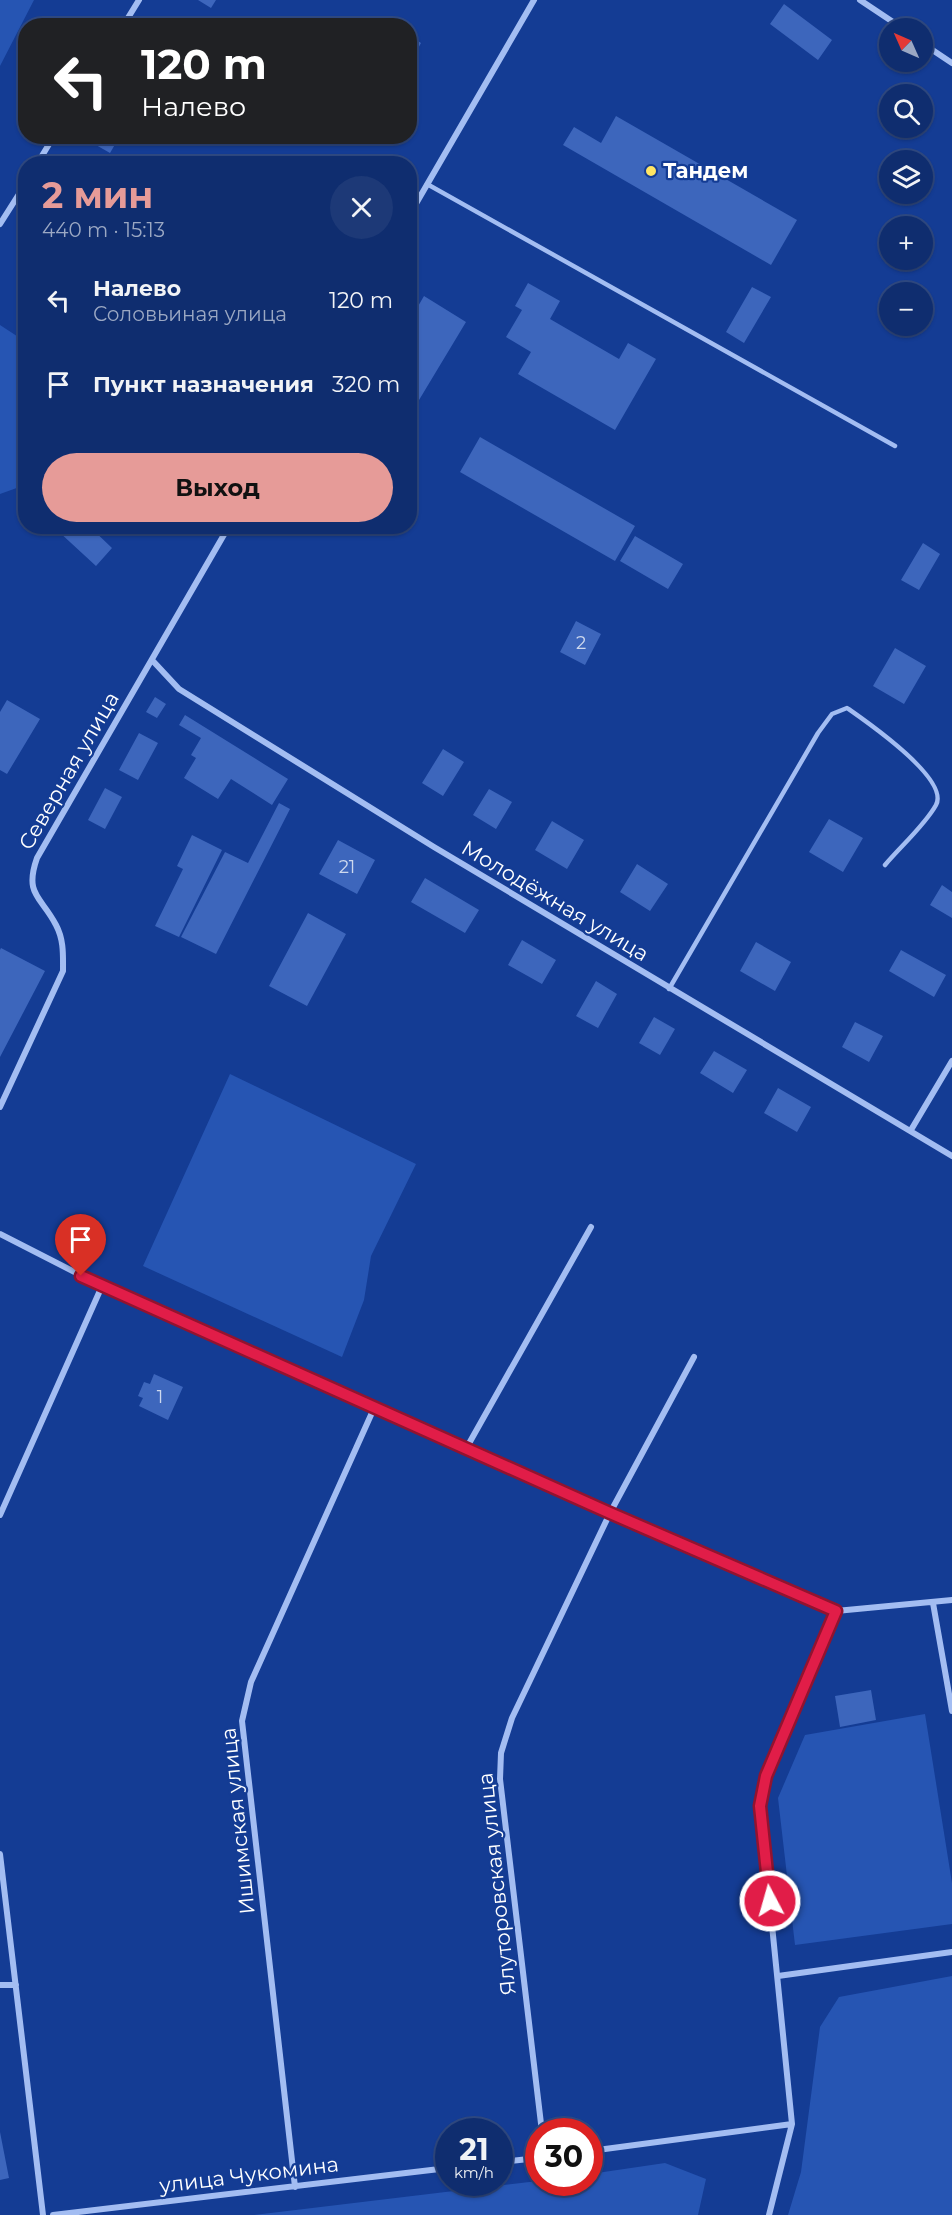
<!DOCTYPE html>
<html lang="ru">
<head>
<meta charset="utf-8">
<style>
  body { margin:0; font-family:Montserrat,sans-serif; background:#1d3977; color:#f1f3f6; height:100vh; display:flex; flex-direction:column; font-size:22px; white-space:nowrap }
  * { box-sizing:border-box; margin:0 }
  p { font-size:20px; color:#9ba8c3 }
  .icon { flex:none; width:33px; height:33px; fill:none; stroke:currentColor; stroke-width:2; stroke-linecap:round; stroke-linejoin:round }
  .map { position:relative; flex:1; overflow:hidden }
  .drawer { position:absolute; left:18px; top:156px; width:399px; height:378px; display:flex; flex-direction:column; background:#0f2d6f; border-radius:24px; box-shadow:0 2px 4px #0004,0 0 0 2px #2f4982 }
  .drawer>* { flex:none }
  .top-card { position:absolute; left:18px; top:18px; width:399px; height:126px; border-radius:24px; box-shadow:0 2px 4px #0004,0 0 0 2px #2f4982; background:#202124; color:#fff; overflow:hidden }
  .needle { width:39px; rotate:315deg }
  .fabs { position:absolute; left:879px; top:18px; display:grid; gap:12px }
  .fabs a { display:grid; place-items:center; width:54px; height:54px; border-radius:50%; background:#0f2d6f; box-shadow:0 2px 4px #0004,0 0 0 2px #2f4982; font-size:30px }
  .speed { position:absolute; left:435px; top:2118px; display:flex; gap:12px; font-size:30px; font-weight:700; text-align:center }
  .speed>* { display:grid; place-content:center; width:78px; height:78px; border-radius:50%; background:#0f2d6f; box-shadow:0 2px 4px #0004,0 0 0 2px #2f4982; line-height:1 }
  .speed small { font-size:15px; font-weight:400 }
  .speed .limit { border:9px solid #d22; background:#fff; color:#111 }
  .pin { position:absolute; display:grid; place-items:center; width:51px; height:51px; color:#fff; margin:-62px -26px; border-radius:50% 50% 50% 0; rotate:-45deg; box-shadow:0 0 6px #0007 }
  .pin .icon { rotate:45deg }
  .me { position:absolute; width:66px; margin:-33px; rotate:354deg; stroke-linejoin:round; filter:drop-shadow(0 0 4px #0008) }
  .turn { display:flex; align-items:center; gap:21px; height:126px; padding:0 24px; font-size:27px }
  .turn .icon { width:78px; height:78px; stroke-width:2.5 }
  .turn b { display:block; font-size:42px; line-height:51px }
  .round { display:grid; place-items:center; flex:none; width:63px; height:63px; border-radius:32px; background:#1d3977 }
  .overview { display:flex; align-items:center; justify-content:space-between; height:102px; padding:0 24px }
  h1 { font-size:36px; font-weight:700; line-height:45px; color:#e69b98 }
  .cta { display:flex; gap:12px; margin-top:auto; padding:12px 24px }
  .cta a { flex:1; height:69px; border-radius:36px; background:#e69b98; color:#111; font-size:24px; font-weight:700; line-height:69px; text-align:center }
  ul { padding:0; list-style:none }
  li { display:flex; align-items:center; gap:18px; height:84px; padding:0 24px }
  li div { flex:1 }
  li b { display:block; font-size:22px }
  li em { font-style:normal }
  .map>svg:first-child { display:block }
  .green { fill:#2655b3 }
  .building { fill:#3d66bc }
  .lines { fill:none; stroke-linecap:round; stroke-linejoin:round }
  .service { stroke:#a3bdf2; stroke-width:4.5 }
  .minor { stroke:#a3bdf2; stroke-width:6 }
  .route-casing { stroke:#92132f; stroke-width:15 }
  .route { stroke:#e11d48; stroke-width:10 }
  .poi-dot { fill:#ffe564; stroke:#143c94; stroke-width:2 }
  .labels { text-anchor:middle; stroke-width:4.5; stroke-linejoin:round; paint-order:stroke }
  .number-label { font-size:18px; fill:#ced9ee }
  .poi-label { font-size:21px; font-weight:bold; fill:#fff; stroke:#143c94; text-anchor:start }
  .street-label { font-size:21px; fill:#fff; stroke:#143c94 }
</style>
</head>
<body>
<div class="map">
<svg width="952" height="2215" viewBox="0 0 952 2215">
  <rect width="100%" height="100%" fill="#143c94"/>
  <path class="green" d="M0 0H34L0 66Z
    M0 325 26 342 25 485 0 494Z
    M230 1074 416 1164 371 1256 364 1300 342 1357 143 1266Z
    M925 1714 952 1883V1924L795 1945 778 1798 805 1735Z
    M952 1976V2215H788L801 2172 820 2027 839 1997Z
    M665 2163 706 2179 698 2215H254L538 2181 590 2182V2174Z"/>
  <path class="building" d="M198 0H216L211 8Z
    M784 4 832 40 818 60 770 24Z
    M410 36 421 43 410 63Z
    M616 116 797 220 771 265 563 145 574 127 601 143Z
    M91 136H120L110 153 89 141Z
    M528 283 560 301 550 319 619 359 628 343 656 359 615 430 518 374 531 352 506 337 522 310 515 306Z
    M752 287 771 297 744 343 726 332Z
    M424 296 466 322 410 415V320Z
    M480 437 635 526 615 561 460 472Z
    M62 526H89L112 548 96 566 58 531Z
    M635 536 683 564 668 589 620 561Z
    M923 543 940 554 919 590 901 580Z
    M576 621 601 634 585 665 560 652Z
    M895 648 926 666 904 704 873 686Z
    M155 697 166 704 157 718 146 712Z
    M7 700 40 719 7 774 0 770V712Z
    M185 715 288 779 272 805 231 779 218 799 184 778 196 758 191 755 201 738 179 725Z
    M139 733 158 743 138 780 119 770Z
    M443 749 464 762 443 796 422 783Z
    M105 788 122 797 105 829 88 820Z
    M489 789 512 802 496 829 473 815Z
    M279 803 290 809 216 954 181 937 225 852 248 863Z
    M829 819 863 838 843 872 809 852Z
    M552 821 584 840 567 869 535 850Z
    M192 835 222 850 179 937 155 926 183 869 177 866Z
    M338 840 375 860 357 894 319 874Z
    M637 864 668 884 650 911 620 892Z
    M425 878 479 910 465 933 411 902Z
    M942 885 952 892V918L930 905Z
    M308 913 346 934 307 1006 269 986Z
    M522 940 556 960 542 984 508 965Z
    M756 942 791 962 775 991 740 971Z
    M1 948 45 971 0 1057V950Z
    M901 950 946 975 934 997 889 971Z
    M596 981 617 994 598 1028 576 1016Z
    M654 1017 675 1029 660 1055 639 1043Z
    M855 1022 883 1036 869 1062 842 1047Z
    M714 1051 747 1070 733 1093 700 1073Z
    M778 1088 811 1107 797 1132 764 1113Z
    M154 1374 183 1387 168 1420 139 1406 143 1398 138 1396 144 1382 150 1384Z
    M871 1690 876 1720 840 1727 835 1696Z
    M0 2132 9 2178 0 2180Z"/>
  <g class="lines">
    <path class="service" d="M427 184 895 446
      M669 989 818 733 832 714 847 708C867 722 950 779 936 805 925 825 900 847 885 865"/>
    <path class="minor" d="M860 0 902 28
      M123 26 139 0
      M922 43 952 63
      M37 164 54 136
      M410 214 534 0
      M0 224 26 183
      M152 660 179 689 434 847 952 1156
      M0 1107 63 971C63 955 64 940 56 925 41 896 24 895 37 858L229 526
      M911 1130 952 1061
      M0 1234 102 1286 836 1611 952 1600
      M467 1447 591 1227
      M0 1515 102 1286
      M933 1603 952 1711
      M0 1854 43 2215
      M778 1976 952 1952
      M0 1985H16
      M542 2132 500 1779 501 1753 512 1718 610 1513 694 1357
      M590 2151 792 2124
      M500 2162 538 2158
      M295 2187 242 1721 251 1682 375 1406
      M53 2215 448 2168
      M769 2215 792 2124 760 1806 766 1776 836 1611"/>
  </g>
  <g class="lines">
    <g class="route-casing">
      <path id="route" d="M81 1276 610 1513 836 1611 766 1776 760 1806 770 1901"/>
    </g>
    <use href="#route" class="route"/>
  </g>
  <circle class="poi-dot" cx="651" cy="171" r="6"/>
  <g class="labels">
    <g class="number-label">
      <text x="581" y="649">2</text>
      <text x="347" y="873">21</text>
      <text x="160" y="1403">1</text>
    </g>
    <g class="poi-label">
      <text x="663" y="178">Тандем</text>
    </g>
    <g class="street-label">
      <text transform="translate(69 771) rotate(-60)" y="7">Северная улица</text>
      <text transform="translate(555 901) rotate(31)" y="7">Молодёжная улица</text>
      <text transform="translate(238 1821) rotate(-96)" y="7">Ишимская улица</text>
      <text transform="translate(497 1884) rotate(-96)" y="7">Ялуторовская улица</text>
      <text transform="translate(249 2175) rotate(-7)" y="7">улица Чукомина</text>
    </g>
  </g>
</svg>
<div class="fabs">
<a><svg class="needle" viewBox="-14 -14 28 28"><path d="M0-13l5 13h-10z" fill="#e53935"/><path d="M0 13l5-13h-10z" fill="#9ba8c3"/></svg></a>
<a><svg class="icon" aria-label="search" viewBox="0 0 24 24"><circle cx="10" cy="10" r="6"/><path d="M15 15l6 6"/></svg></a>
<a><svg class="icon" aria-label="layers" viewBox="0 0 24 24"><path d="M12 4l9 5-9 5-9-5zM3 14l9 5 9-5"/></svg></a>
<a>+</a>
<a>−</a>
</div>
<div class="speed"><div>21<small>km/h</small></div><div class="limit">30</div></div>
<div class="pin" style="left:81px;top:1276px;background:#d93025"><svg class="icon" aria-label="arrive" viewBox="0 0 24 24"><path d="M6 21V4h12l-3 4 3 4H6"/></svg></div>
<svg class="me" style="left:770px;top:1901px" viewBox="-20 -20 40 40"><circle r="17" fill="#e11d48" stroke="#fff" stroke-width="3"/><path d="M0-11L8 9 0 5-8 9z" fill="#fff"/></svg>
<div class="top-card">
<div class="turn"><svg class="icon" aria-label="left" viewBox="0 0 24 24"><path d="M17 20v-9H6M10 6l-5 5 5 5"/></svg><div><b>120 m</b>Налево</div></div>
</div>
<section class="drawer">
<div class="overview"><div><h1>2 мин</h1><p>440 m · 15:13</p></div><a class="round"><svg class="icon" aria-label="close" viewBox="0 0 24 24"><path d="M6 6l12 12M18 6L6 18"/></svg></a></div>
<ul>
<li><svg class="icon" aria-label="left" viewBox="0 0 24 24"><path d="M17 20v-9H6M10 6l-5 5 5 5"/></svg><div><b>Налево</b><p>Соловьиная улица</p></div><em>120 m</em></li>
<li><svg class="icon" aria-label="arrive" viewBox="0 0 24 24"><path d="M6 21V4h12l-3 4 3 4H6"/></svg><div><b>Пункт назначения</b></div><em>320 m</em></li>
</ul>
<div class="cta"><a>Выход</a></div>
</section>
</div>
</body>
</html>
